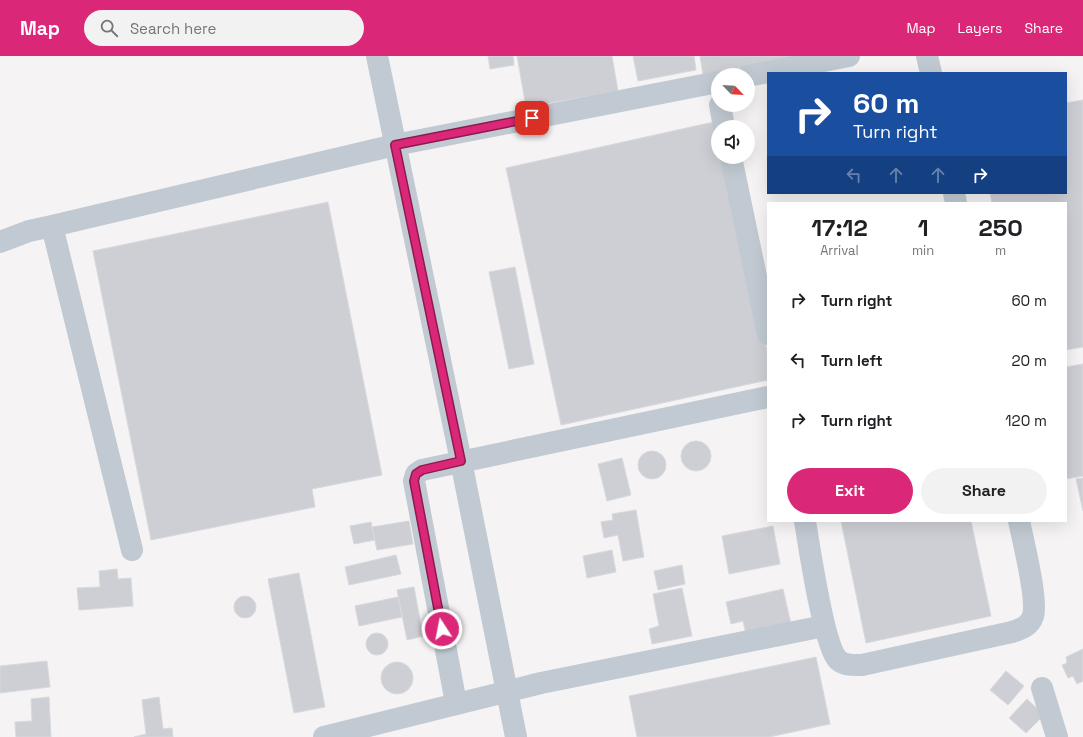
<!DOCTYPE html>
<html lang="en">
<head>
<meta charset="utf-8">
<style>
  body { margin:0; font-family:"Space Grotesk",sans-serif; background:#f2f2f2; color:#202124; height:100vh; display:flex; flex-direction:column; font-size:15px; white-space:nowrap }
  * { box-sizing:border-box; margin:0 }
  p { font-size:13px; color:#757577 }
  .icon { flex:none; width:22px; height:22px; fill:none; stroke:currentColor; stroke-width:2; stroke-linecap:round; stroke-linejoin:round }
  .map { position:relative; flex:1; overflow:hidden }
  .details { position:absolute; left:767px; top:146px; width:300px; height:320px; display:flex; flex-direction:column; background:#fff; border-radius:0px; box-shadow:0 4px 16px #0002 }
  .details>* { flex:none }
  .banner { position:absolute; left:767px; top:16px; width:300px; height:122px; border-radius:0px; box-shadow:0 4px 16px #0002; background:#1a4fa0; color:#fff; overflow:hidden }
  .needle { width:26px; rotate:115deg }
  .buttons { position:absolute; left:711px; top:12px; display:grid; gap:8px }
  .buttons a { display:grid; place-items:center; width:44px; height:44px; border-radius:50%; background:#fff; box-shadow:0 4px 16px #0002; font-size:20px }
  .pin { position:absolute; display:grid; place-items:center; width:34px; height:34px; color:#fff; margin:-17px; border-radius:8px; box-shadow:0 2px 6px #0006 }
  .me { position:absolute; width:44px; margin:-22px; rotate:349deg; stroke-linejoin:round; filter:drop-shadow(0 0 3px #0008) }
  .turn { display:flex; align-items:center; gap:14px; height:84px; padding:0 20px; font-size:18px }
  .turn .icon { width:52px; height:52px; stroke-width:2.5 }
  .turn b { display:block; font-size:28px; line-height:34px }
  .lanes { display:flex; align-items:center; height:38px; padding:0 20px; background:#0003; justify-content:center; gap:20px; direction:ltr }
  .lanes .off { opacity:.35 }
  .eta { display:flex; justify-content:space-evenly; align-items:center; height:68px; text-align:center }
  .eta b { font-size:24px; font-weight:800; line-height:28px }
  .cta { display:flex; gap:8px; margin-top:auto; padding:8px 20px }
  .cta a { flex:1; height:46px; border-radius:24px; background:#db2777; color:#fff; font-size:16px; font-weight:800; line-height:46px; text-align:center }
  .cta a+a { background:#f2f2f2; color:#202124 }
  ul { padding:0; list-style:none }
  li { display:flex; align-items:center; gap:12px; height:60px; padding:0 20px }
  li div { flex:1 }
  li b { display:block; font-size:15px }
  li em { font-style:normal }
  header { display:flex; align-items:center; gap:24px; box-sizing:border-box; height:56px; padding:0 20px; background:#db2777; color:#fff }
  header strong { font-size:19px }
  nav { display:flex; gap:22px; margin-inline-start:auto; font-size:14px }
  .search { width:280px; height:36px; background:#f2f2f2; display:flex; align-items:center; gap:10px; box-sizing:border-box; padding:0 14px; border-radius:22px; color:#757577; font-size:15px }
  .map>svg:first-child { display:block }
  .building { fill:#cdcfd5; stroke:#d7d9de }
  .lines { fill:none; stroke-linecap:round; stroke-linejoin:round }
  .minor { stroke:#c1cad2; stroke-width:22 }
  .route-casing { stroke:#8e194d; stroke-width:10 }
  .route { stroke:#db2777; stroke-width:7 }
</style>
</head>
<body>
<header>
<strong>Map</strong>
<div class="search"><svg class="icon" aria-label="search" viewBox="0 0 24 24"><circle cx="10" cy="10" r="6"/><path d="M15 15l6 6"/></svg>Search here</div>
<nav><a>Map</a><a>Layers</a><a>Share</a></nav>
</header>
<div class="map">
<svg width="1083" height="681" viewBox="0 0 1083 681">
  <rect width="100%" height="100%" fill="#f5f3f3"/>
  <path class="building" d="M488 0H513L514 9 490 13Z
    M517 0H612L618 35 526 51Z
    M633 0H694L696 14 638 25Z
    M700 0H806L703 19Z
    M1083 44V291L1066 294V147H992L990 137H1066V47Z
    M718 65V101H726L768 300V324L561 369 506 112Z
    M328 146 382 419 312 433 315 451 151 484 93 195Z
    M515 211 534 308 509 313 489 216Z
    M1083 308V420L1066 423V311Z
    M681 400a15 15 0 1 1 30 0a15 15 0 1 1-30 0Z
    M638 409a14 14 0 1 1 28 0a14 14 0 1 1-28 0Z
    M622 402 631 439 607 445 598 408Z
    M1083 422V455L1076 423Z
    M636 454 644 501 623 505 618 479 604 482 601 466 613 464 612 458Z
    M409 465 413 488 377 494 372 471Z
    M841 465H971L991 560 866 587Z
    M371 466 375 484 354 488 350 470Z
    M773 470 780 508 729 518 722 480Z
    M612 494 616 516 587 522 583 500Z
    M396 499 401 518 349 529 345 511Z
    M682 509 685 528 658 534 654 515Z
    M117 513 118 523 131 522 133 550 79 554 77 532 100 531 99 515Z
    M299 517 325 651 294 657 268 523Z
    M414 531 423 580 407 584 397 534Z
    M682 532 692 580 652 588 649 573 659 570 653 538Z
    M783 533 791 568 746 578 743 565 731 568 726 546Z
    M234 551a11 11 0 1 1 22 0a11 11 0 1 1-22 0Z
    M398 541 402 561 359 570 355 550Z
    M366 588a11 11 0 1 1 22 0a11 11 0 1 1-22 0Z
    M1083 593V625L1077 628 1073 620 1068 622 1062 609 1067 607 1066 601Z
    M816 601 830 668 769 681H637L629 640Z
    M47 605 50 631 0 637V610Z
    M381 622a16 16 0 1 1 32 0a16 16 0 1 1-32 0Z
    M1006 615 1024 630 1008 649 990 634Z
    M49 641 51 681H16L15 666 32 665 31 643Z
    M159 641 163 673 172 672 173 681H134L146 678 142 644Z
    M1027 643 1044 659 1026 677 1009 662Z"/>
  <g class="lines">
    <path class="minor" d="M377 0 461 405 516 681
      M927 0 931 17
      M748 20 849 0
      M720 49 724 71
      M731 101 768 278
      M954 137 956 147
      M52 170 132 494
      M0 186 29 175 52 170 395 89 718 26
      M805 465C809 490 824 590 838 604 845 610 853 609 862 609L1012 576C1021 573 1030 570 1033 560 1038 544 1023 484 1019 465
      M1042 632 1057 681
      M456 647 414 425 416 418 422 414 768 341
      M324 681 541 627 824 570"/>
  </g>
  <g class="lines">
    <g class="route-casing">
      <path id="route" d="M442 573 414 425 416 418 422 414 461 405 395 89 532 62"/>
    </g>
    <use href="#route" class="route"/>
  </g>
</svg>
<div class="buttons">
<a><svg class="needle" viewBox="-14 -14 28 28"><path d="M0-13l5 13h-10z" fill="#e53935"/><path d="M0 13l5-13h-10z" fill="#757577"/></svg></a>
<a><svg class="icon" aria-label="sound" viewBox="0 0 24 24"><path d="M4 9h4l5-4v14l-5-4H4zM17 9q2 3 0 6"/></svg></a>
</div>
<div class="pin" style="left:532px;top:62px;background:#d93025"><svg class="icon" aria-label="arrive" viewBox="0 0 24 24"><path d="M6 21V4h12l-3 4 3 4H6"/></svg></div>
<svg class="me" style="left:442px;top:573px" viewBox="-20 -20 40 40"><circle r="17" fill="#db2777" stroke="#fff" stroke-width="3"/><path d="M0-11L8 9 0 5-8 9z" fill="#fff"/></svg>
<div class="banner">
<div class="turn"><svg class="icon" aria-label="right" viewBox="0 0 24 24"><path d="M7 20v-9h11M14 6l5 5-5 5"/></svg><div><b>60 m</b>Turn right</div></div>
<div class="lanes"><svg class="icon off" aria-label="left" viewBox="0 0 24 24"><path d="M17 20v-9H6M10 6l-5 5 5 5"/></svg><svg class="icon off" aria-label="ahead" viewBox="0 0 24 24"><path d="M12 20V5M6 11l6-6 6 6"/></svg><svg class="icon off" aria-label="ahead" viewBox="0 0 24 24"><path d="M12 20V5M6 11l6-6 6 6"/></svg><svg class="icon" aria-label="right" viewBox="0 0 24 24"><path d="M7 20v-9h11M14 6l5 5-5 5"/></svg></div>
</div>
<section class="details">
<div class="eta">
<div><b>17:12</b><p>Arrival</p></div>
<div><b>1</b><p>min</p></div>
<div><b>250</b><p>m</p></div>
</div>
<ul>
<li><svg class="icon" aria-label="right" viewBox="0 0 24 24"><path d="M7 20v-9h11M14 6l5 5-5 5"/></svg><div><b>Turn right</b></div><em>60 m</em></li>
<li><svg class="icon" aria-label="left" viewBox="0 0 24 24"><path d="M17 20v-9H6M10 6l-5 5 5 5"/></svg><div><b>Turn left</b></div><em>20 m</em></li>
<li><svg class="icon" aria-label="right" viewBox="0 0 24 24"><path d="M7 20v-9h11M14 6l5 5-5 5"/></svg><div><b>Turn right</b></div><em>120 m</em></li>
</ul>
<div class="cta"><a>Exit</a><a>Share</a></div>
</section>
</div>
</body>
</html>
